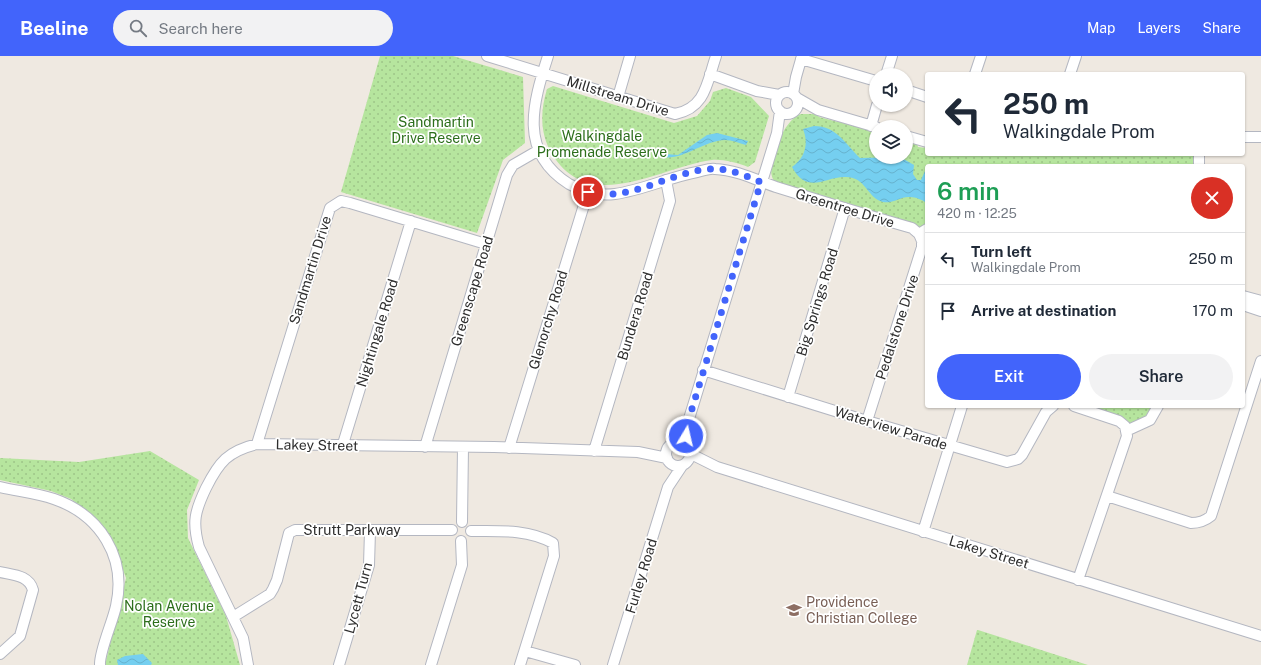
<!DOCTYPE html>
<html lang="en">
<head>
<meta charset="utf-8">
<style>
  body { margin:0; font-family:"Public Sans",sans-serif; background:#f2f2f3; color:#1f2937; height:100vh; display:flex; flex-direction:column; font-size:15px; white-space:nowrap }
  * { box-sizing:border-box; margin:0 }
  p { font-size:13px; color:#747a83 }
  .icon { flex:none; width:22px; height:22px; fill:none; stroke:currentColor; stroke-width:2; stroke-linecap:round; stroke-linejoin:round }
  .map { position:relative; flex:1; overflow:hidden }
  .panel { position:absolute; left:925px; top:108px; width:320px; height:244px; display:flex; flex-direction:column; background:#fff; border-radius:4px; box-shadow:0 1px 3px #0004 }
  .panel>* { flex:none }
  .banner { position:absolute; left:925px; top:16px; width:320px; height:84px; border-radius:4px; box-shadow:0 1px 3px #0004; background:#fff; color:#1f2937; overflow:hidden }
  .tools { position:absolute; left:869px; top:12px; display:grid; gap:8px }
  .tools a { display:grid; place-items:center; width:44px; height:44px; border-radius:50%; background:#fff; box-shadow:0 1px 3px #0004; font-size:20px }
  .pin { position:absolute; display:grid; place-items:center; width:34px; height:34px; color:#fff; margin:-17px; border:2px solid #fff; border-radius:50%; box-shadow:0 1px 4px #0007 }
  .me { position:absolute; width:44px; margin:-22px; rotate:9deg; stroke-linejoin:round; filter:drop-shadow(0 0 3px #0008) }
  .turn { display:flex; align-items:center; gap:14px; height:84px; padding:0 12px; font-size:18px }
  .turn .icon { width:52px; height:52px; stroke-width:2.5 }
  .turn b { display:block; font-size:28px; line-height:34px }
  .round { display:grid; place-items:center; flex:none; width:42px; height:42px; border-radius:21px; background:#f2f2f3 }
  .headline { display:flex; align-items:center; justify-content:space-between; height:68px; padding:0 12px }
  h1 { font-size:24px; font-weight:600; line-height:30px; color:#1e9e55 }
  .cta { display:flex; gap:8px; margin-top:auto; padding:8px 12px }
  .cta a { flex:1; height:46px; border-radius:24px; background:#4264fb; color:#fff; font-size:16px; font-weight:600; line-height:46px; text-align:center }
  .cta a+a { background:#f2f2f3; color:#1f2937 }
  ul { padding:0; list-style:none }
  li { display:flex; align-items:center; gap:12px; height:52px; padding:0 12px; border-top:1px solid #e0e1e3 }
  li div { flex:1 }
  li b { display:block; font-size:15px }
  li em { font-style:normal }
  header { display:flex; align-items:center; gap:24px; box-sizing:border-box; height:56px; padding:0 20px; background:#4264fb; color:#fff }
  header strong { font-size:19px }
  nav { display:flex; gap:22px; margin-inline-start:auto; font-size:14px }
  .search { width:280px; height:36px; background:#f2f2f3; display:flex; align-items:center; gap:10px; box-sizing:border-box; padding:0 14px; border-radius:22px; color:#747a83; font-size:15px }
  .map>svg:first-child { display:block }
  .grass { fill:url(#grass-dots) }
  .water { fill:url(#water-waves) }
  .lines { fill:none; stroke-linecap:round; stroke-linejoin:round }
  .minor-casing { stroke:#b4b7c1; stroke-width:12 }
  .minor { stroke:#fff; stroke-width:10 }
  .route { stroke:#4264fb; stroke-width:7; stroke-dasharray:0 12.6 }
  .labels { text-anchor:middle; stroke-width:3.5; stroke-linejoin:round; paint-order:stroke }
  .street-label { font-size:14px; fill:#2e2e2e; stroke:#fff }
  .park-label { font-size:14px; fill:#2c6e1b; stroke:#fff }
  .education-label { font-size:14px; fill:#785e54; stroke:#fff; text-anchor:start }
</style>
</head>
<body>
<header>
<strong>Beeline</strong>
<div class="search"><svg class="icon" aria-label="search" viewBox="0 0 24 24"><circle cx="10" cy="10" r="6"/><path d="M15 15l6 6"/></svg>Search here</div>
<nav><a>Map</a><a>Layers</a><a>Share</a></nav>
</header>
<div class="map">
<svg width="1261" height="609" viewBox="0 0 1261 609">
  <defs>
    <pattern id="grass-dots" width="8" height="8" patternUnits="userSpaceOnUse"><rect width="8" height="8" fill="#b6e59e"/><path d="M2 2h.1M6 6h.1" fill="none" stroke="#9dc588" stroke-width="1.8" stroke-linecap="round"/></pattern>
    <pattern id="water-waves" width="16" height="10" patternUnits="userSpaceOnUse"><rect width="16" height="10" fill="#75cff0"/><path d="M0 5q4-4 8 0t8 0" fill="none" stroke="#66b2ce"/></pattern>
  </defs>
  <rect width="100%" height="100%" fill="#efe9e1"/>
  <path class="grass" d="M380 0H453L523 21 525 87 503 104 477 177 341 136Z
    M553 30 674 67 697 60 710 45 713 36 726 32 751 41 769 60 755 106 748 111C738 107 722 103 712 104 659 111 590 160 552 98 540 78 540 56 547 33Z
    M801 58H817L819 61 838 66 841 64 876 75V101H906V87L909 88 911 86 917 87 918 91 927 92V98H1193L1194 110H927V169L918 172 775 126C762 114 784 62 801 58Z
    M1082 350H1154L1148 360 1130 368Z
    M150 395 199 424 187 454 188 482 226 560 240 609H105L126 522 110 479 90 458 71 443 51 435 0 424V402L79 406Z
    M977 574H978L1088 609H967Z"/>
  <path class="water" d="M814 70C837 70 845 88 860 102L900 101 914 109 913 118 917 124H921L925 115 927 114V147C922 144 916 141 910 141 901 140 893 148 883 146 867 142 866 121 846 121 825 120 808 140 792 111 805 102 809 88 803 73Z
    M717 77 748 85 746 89C739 87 732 84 725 84 699 85 676 112 652 97L678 99 707 79Z
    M143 598 152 607 151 609H118L117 604 125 600Z"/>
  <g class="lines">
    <g class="minor-casing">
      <path id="minor" d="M487 0 675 58C706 52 707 26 716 0
        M548 0C533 47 518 96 569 128 583 136 599 140 615 138 643 134 670 121 697 116 703 115 709 112 715 113 737 114 756 124 776 131 821 145 866 159 912 172L919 178 927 173
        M801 3 876 25
        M710 18 757 35 779 39
        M975 18 981 0
        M1070 18 1076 0
        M886 19 892 0
        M906 34 927 41
        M776 47a11 11 0 1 1 22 0a11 11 0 1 1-22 0Z
        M793 38 796 21 802 0
        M618 41 630 0
        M797 42 818 54 876 71
        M871 70 877 49
        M906 80 927 86
        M1243 81H1261
        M1199 98V110
        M1243 240 1261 245
        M1243 249 1261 255
        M703 314 867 365 1007 406 1018 403 1022 399 1046 356 1053 350
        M788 341 845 152
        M1074 350 1119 365 1125 370 1127 380 1078 524
        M867 365 922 191V185L919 178
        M1126 375 1150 364 1158 350
        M666 398a12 12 0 1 1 24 0a12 12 0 1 1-24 0Z
        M257 388 330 152 341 145 350 147 486 188
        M343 388 411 165
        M685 389 688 366 777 77 780 55
        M425 391 507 119 513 109 539 94
        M509 392 588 136
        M594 395 670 145 666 124
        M689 397 717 411 1261 580
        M0 431C17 435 37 437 54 443 100 459 127 501 116 550 113 565 99 596 100 609
        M1107 440 1191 467C1200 467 1205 465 1211 460L1261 305
        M462 466 463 391
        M471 475C498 475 528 473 553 487L554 500 520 609
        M923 476 962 350
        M0 516C13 519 29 519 33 534L20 580 0 598
        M233 561 270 538 273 533 277 524 289 477 295 474H452
        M525 595 575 609
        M248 609 243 582 199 491C192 466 195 455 206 432 219 406 228 395 257 388L494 391 638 396 667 402
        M339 609 369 509 370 475
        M431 609 462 509 461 485
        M613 609 668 431 682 410"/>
    </g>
    <use href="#minor" class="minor"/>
  </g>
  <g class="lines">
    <path class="route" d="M588 136C631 147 671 114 713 113 729 112 746 120 761 126L688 366 686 380"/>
  </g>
  <defs>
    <g id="school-bare" transform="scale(1.2)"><path d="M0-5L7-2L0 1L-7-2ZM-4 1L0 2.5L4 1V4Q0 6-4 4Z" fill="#8d6e63" stroke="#fff" stroke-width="2.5" paint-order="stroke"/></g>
  </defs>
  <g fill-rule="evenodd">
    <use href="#school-bare" x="794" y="554"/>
  </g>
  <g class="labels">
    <g class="street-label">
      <text transform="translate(618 40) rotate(17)" y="5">Millstream Drive</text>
      <text transform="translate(845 152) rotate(17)" y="5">Greentree Drive</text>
      <text transform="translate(310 214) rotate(-73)" y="5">Sandmartin Drive</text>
      <text transform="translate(472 235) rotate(-73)" y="5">Greenscape Road</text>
      <text transform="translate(817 246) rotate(-73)" y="5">Big Springs Road</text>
      <text transform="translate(635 260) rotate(-73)" y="5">Bundera Road</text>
      <text transform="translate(548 264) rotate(-73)" y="5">Glenorchy Road</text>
      <text transform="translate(897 271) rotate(-72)" y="5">Pedalstone Drive</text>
      <text transform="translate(377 277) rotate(-73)" y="5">Nightingale Road</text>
      <text transform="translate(891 372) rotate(17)" y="5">Waterview Parade</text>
      <text transform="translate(317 389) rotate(1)" y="5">Lakey Street</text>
      <text x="352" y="479">Strutt Parkway</text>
      <text transform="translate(989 496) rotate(17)" y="5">Lakey Street</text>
      <text transform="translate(641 520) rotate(-73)" y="5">Furley Road</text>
      <text transform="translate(358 542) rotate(-75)" y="5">Lycett Turn</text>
    </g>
    <g class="park-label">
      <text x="436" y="71">Sandmartin<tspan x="436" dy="16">Drive Reserve</tspan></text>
      <text x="602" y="85">Walkingdale<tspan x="602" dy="16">Promenade Reserve</tspan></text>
      <text x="169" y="555">Nolan Avenue<tspan x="169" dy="16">Reserve</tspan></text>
    </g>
    <g class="education-label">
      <text x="806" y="551">Providence<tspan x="806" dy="16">Christian College</tspan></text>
    </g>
  </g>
</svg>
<div class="tools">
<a><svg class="icon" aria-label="sound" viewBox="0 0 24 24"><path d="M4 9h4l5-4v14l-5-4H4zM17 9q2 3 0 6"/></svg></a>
<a><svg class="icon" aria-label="layers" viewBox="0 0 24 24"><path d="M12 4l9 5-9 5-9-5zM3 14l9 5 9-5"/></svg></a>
</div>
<div class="pin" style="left:588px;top:136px;background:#d93025"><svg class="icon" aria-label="arrive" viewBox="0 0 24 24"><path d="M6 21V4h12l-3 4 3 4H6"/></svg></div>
<svg class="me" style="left:686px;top:380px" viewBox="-20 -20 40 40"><circle r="17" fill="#4264fb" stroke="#fff" stroke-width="3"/><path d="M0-11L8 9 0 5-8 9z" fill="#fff"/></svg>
<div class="banner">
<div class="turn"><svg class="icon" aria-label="left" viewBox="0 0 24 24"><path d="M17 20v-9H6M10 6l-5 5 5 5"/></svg><div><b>250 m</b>Walkingdale Prom</div></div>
</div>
<section class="panel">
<div class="headline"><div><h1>6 min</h1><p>420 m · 12:25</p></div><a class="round" style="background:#d93025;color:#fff"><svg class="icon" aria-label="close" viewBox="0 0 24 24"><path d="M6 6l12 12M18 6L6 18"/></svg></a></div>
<ul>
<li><svg class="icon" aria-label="left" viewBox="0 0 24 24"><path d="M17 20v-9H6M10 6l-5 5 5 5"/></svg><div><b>Turn left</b><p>Walkingdale Prom</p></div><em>250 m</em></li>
<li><svg class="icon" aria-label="arrive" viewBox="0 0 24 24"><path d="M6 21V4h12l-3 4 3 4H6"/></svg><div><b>Arrive at destination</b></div><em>170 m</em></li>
</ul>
<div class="cta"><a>Exit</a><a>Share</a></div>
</section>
</div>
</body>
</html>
